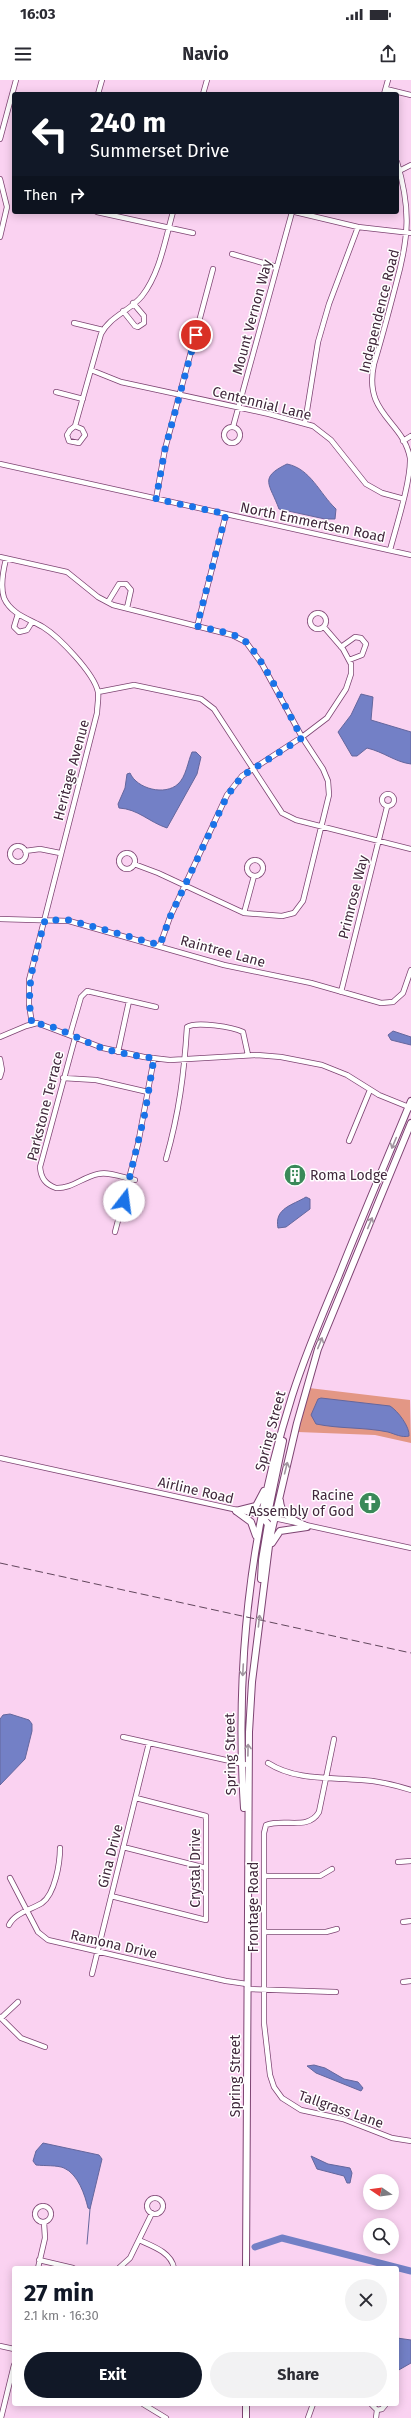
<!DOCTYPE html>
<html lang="en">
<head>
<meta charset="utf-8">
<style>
  body { margin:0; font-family:"Fira Sans",sans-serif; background:#f2f2f3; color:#2b2b33; height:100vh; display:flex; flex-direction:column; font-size:15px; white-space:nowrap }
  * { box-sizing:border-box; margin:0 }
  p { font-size:13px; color:#7c7c81 }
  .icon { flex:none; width:22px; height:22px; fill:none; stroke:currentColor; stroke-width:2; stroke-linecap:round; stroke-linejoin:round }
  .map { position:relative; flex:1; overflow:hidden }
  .drawer { position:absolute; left:12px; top:2186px; width:387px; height:140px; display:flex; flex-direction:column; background:#fff; border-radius:4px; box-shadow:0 2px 10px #0003 }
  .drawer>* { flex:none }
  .top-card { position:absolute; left:12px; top:12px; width:387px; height:122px; border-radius:4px; box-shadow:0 2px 10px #0003; background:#111827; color:#fff; overflow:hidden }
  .needle { width:26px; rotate:283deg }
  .controls { position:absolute; left:363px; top:2094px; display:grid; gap:8px }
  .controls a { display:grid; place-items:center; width:36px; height:36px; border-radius:50%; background:#fff; box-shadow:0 2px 10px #0003; font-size:20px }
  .pin { position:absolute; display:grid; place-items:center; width:34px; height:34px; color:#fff; margin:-17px; border:2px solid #fff; border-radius:50%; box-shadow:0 1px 4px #0007 }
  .me { position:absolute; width:44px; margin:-22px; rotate:15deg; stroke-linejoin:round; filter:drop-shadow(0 0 3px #0008) }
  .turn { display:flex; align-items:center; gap:14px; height:84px; padding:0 12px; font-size:18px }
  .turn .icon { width:52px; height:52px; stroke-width:2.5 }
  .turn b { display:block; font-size:28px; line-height:34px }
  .then { display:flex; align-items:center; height:38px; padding:0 12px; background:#0003; gap:8px; font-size:15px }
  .round { display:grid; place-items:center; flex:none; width:42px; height:42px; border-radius:21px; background:#f2f2f3 }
  .overview { display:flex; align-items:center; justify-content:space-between; height:68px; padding:0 12px }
  h1 { font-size:24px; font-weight:700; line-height:30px; color:#111827 }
  .action { display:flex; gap:8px; margin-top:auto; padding:8px 12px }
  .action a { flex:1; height:46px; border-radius:24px; background:#111827; color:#fff; font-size:16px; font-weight:700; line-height:46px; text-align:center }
  .action a+a { background:#f2f2f3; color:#2b2b33 }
  .status { display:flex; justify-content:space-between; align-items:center; height:28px; padding:0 20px; background:#fff; direction:ltr }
  .status svg { height:11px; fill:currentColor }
  header { display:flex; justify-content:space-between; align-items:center; height:52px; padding:0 12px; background:#fff; font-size:18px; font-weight:700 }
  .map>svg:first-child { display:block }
  .green { fill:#e39785 }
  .water { fill:#7380c6; stroke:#64669d }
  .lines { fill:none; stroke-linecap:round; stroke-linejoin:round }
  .stream { stroke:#64669d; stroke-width:1 }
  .river { stroke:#7380c6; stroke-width:7 }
  .minor-casing { stroke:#7d4472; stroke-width:6 }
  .major-casing { stroke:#7d4472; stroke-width:8 }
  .minor { stroke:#fff; stroke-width:4.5 }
  .major { stroke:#fff; stroke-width:6 }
  .rail { stroke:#61465c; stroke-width:1; stroke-dasharray:8 4; stroke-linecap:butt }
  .oneway { stroke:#a0949e }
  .route { stroke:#1a73e8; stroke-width:7; stroke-dasharray:0 12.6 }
  .labels { text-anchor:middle; stroke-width:3; stroke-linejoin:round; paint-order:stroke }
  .street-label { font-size:14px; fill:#41283c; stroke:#fff }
  .poi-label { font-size:14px; fill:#41283c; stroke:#fff; text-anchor:start }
</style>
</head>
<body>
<div class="status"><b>16:03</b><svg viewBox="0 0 49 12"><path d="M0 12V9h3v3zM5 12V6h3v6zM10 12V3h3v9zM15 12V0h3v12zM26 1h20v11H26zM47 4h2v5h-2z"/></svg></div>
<header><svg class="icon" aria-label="menu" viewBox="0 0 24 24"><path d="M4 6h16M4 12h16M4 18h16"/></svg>Navio<svg class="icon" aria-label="share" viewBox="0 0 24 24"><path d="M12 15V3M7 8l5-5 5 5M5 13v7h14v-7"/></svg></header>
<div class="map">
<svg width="411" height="2338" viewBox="0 0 411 2338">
  <rect width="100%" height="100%" fill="#fad2f1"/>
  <path class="green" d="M309 1308 410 1320 411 1363 375 1355 298 1352Z"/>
  <path class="water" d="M287 384C311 389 319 413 336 429L335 439H325L279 429C270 404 258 398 287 384Z
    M361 614 373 617 371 640 411 652V684C395 682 384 672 367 668L357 676H352L338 652 351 635Z
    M192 672H196L201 677 197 694 167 748C149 742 138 729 119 728L118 724 125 708 127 694 130 693C137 709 165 716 178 704 186 697 188 681 192 672Z
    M393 951 411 957V965L391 960 388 955Z
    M306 1117 310 1119V1129L286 1147 278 1148C274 1128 293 1125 306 1117Z
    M321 1318 390 1326C398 1331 410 1347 409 1356 402 1358 395 1354 388 1352 364 1347 340 1349 316 1344L311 1335 318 1319Z
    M10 1634 29 1640 32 1644V1651L25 1679 0 1705V1639L3 1635Z
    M314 1985 325 1988 344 1999 358 2002 363 2008 361 2011 316 1993 307 1986Z
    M43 2063 99 2075 102 2079 90 2129 88 2128C85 2115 78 2094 64 2088 57 2085 45 2086 36 2085L33 2081 36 2071Z
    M311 2076 328 2084 350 2088 352 2093 350 2103H347L344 2096 317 2089Z
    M397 2258 411 2260V2283L397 2291Z"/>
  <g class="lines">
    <path class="stream" d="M87 2164 90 2129"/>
    <path class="river" d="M255 2167 282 2158 411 2191"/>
    <g class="minor-casing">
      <path id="minor" d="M386 9 411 15
        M98 14 102 0
        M203 14 207 0
        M384 14 388 0
        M0 59 16 0
        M401 90 411 85
        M0 99 7 127 0 157
        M97 132 193 153
        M295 132 358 147 411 153
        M232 174 277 187
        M123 231 135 246 138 247 144 243V236L133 223
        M74 243 103 250
        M91 290 121 302 269 334 313 346 331 360 366 404 382 413 404 419
        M56 312 83 319
        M305 343 318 262 329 224 358 147
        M75 346 82 349 85 355 79 363 69 361 67 355 70 350 75 346 101 254C110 236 130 231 142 216 160 193 165 160 173 132
        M224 355a8 8 0 1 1 16 0a8 8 0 1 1-16 0Z
        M233 347 292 132
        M403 361 411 356
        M0 384 411 475
        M156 419 165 369 213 189
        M390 470C396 447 411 401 410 378 403 340 363 335 374 284 382 258 389 231 396 204 409 157 411 129 397 82
        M0 477 67 492 98 517 113 525 232 555 246 562 262 584 302 657 323 689 328 701 329 715 303 821 294 833 282 836 244 833 158 793 134 784
        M6 479C3 491 0 506 4 518 11 534 29 539 43 547 59 557 94 593 98 612 99 618 97 627 97 633L29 900V924L32 944
        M108 522 119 504H126L131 510 127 528
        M310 541a8 8 0 1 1 16 0a8 8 0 1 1-16 0Z
        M18 534 14 547 19 552 27 550 32 542
        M197 547 226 434
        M341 567 355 557 361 558 366 564 362 575 349 580
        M98 612 134 605 201 619 214 629 282 733 296 740 411 769
        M382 720a6 6 0 1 1 12 0a6 6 0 1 1-12 0Z
        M10 774a8 8 0 1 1 16 0a8 8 0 1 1-16 0Z
        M25 771 40 769 60 773
        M119 781a8 8 0 1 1 16 0a8 8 0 1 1-16 0Z
        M247 788a8 8 0 1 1 16 0a8 8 0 1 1-16 0Z
        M244 833 254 796
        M0 839 69 841 224 885 311 903 381 923 393 922 403 913 411 890
        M160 865 170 837 227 715 242 696 302 657 327 638 346 609 351 594V584L343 569 324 547
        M341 912 387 727
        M70 955 81 917 87 911 156 927
        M0 957 26 946 37 943 103 968 144 977 170 980 257 975 281 977 322 985 347 995 379 1015 411 1028
        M75 958 40 1087C41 1098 45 1104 56 1108 71 1109 83 1097 98 1094 109 1091 124 1098 135 1100
        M118 972 129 921
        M0 979 2 990 0 997
        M63 998 96 1000 148 1012
        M349 1061 370 1010
        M166 1079C179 1033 184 995 187 947 196 941 233 947 243 952L248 975
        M115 1152 138 1064 154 978
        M0 1378 411 1468
        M123 1657 248 1685
        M334 1659 319 1732C308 1751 285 1738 266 1745L264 1753V1943L270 1995 274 2007 282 2018 301 2030 343 2039 392 2058 411 2061
        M268 1683C296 1701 331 1697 362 1700 379 1701 395 1705 411 1710
        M123 1767 206 1788
        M398 1782 411 1781
        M264 1796H320L332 1789
        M10 1798 38 1852 48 1860 226 1901 247 1904
        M111 1816 206 1840V1736L136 1718
        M403 1842 411 1841
        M9 1845C15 1833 30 1830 42 1823 55 1814 60 1783 60 1768
        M265 1852H326L337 1849
        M92 1894 149 1663
        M403 1902 411 1901
        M247 1909 336 1912
        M0 1937 21 1958 45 1967
        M1 1938 18 1922
        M147 2126a8 8 0 1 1 16 0a8 8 0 1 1-16 0Z
        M35 2134a8 8 0 1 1 16 0a8 8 0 1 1-16 0Z
        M139 2160C152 2166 171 2172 174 2188
        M39 2180 73 2188
        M38 2188 45 2158 44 2142
        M119 2188 130 2178 152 2133
        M0 2266 14 2269
        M143 2324 166 2338
        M371 2324 377 2330 382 2329 386 2324
        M1 2338 14 2285
        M308 2338 313 2324
        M376 2338 377 2330"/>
    </g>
    <g class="major-casing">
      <path id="major" d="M280 1421C281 1436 294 1440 306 1446
        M236 1431 256 1426 264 1411
        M236 1431 251 1442 256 1456
        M274 1440 268 1434 283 1361
        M272 1463 280 1451 307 1447
        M261 1499 262 1480 268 1444 262 1437
        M244 1728C235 1588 250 1449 292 1316 305 1275 322 1235 339 1195 362 1137 387 1079 411 1021
        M246 2188 249 1652 252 1602 270 1458 297 1343 318 1269 411 1043
        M246 2338V2324"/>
    </g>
    <use href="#minor" class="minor"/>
    <use href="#major" class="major"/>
    <path class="rail" d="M0 1483 411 1573"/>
  </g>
  <defs><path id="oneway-shaft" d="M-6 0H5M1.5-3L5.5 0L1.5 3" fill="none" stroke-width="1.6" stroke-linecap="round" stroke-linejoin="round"/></defs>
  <g class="oneway">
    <use href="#oneway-shaft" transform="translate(394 1063) rotate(113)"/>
    <use href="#oneway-shaft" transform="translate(370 1143) rotate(-67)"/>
    <use href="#oneway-shaft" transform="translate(320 1263) rotate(-68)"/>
    <use href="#oneway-shaft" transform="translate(286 1388) rotate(-76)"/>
    <use href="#oneway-shaft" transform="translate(259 1541) rotate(-84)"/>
    <use href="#oneway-shaft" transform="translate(243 1590) rotate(93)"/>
    <use href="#oneway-shaft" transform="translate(248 1670) rotate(-89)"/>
  </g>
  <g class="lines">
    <path class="route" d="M124 1121 145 1033 154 978C136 976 119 973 102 968 83 962 50 941 32 944 25 903 35 879 45 840H69L160 865 170 837 227 716 242 696 302 658C288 633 265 581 246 562 235 552 212 550 197 546L226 434 156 419 165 369 196 255"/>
  </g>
  <defs>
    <g id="building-disc" transform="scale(1.15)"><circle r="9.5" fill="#3a8959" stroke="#fff"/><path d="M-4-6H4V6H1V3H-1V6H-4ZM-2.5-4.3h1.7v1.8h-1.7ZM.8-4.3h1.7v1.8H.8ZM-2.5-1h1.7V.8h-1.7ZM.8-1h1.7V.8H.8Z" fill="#fff"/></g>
    <g id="church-disc" transform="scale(1.15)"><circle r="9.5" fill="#3a8959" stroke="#fff"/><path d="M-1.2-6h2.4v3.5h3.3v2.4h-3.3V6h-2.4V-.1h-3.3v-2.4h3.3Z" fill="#fff"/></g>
  </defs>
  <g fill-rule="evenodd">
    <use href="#building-disc" x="295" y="1095"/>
    <use href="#church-disc" x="370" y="1423"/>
  </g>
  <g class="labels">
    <g class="street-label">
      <text transform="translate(379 231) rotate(-76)" y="5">Independence Road</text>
      <text transform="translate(252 237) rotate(-75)" y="5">Mount Vernon Way</text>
      <text transform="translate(262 323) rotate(14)" y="5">Centennial Lane</text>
      <text transform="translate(313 442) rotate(12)" y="5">North Emmertsen Road</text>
      <text transform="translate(71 690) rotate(-75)" y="5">Heritage Avenue</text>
      <text transform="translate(353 817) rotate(-76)" y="5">Primrose Way</text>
      <text transform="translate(223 871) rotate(15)" y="5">Raintree Lane</text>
      <text transform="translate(45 1026) rotate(-76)" y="5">Parkstone Terrace</text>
      <text transform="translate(270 1351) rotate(-75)" y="5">Spring Street</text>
      <text transform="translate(196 1410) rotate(13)" y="5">Airline Road</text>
      <text transform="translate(230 1674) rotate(-91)" y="5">Spring Street</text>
      <text transform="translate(110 1776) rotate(-76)" y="5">Gina Drive</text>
      <text transform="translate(195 1788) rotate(-90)" y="5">Crystal Drive</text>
      <text transform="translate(253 1827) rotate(-90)" y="5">Frontage Road</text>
      <text transform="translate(114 1864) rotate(13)" y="5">Ramona Drive</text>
      <text transform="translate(235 1996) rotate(-90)" y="5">Spring Street</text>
      <text transform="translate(341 2029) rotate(19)" y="5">Tallgrass Lane</text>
    </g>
    <g class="poi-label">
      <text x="310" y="1100">Roma Lodge</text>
      <text x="354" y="1420" text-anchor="end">Racine<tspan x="354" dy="16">Assembly of God</tspan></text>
    </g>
  </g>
</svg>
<div class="controls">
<a><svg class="needle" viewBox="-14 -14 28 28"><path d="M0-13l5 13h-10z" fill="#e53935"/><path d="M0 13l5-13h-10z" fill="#7c7c81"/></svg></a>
<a><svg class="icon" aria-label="search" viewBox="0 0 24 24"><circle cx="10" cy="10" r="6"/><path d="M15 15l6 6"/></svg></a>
</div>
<div class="pin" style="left:196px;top:255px;background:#d93025"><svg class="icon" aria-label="arrive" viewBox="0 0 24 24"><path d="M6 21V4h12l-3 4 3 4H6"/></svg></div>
<svg class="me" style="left:124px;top:1121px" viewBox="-20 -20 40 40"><circle r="19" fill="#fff"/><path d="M0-13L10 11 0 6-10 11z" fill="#1a73e8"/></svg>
<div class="top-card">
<div class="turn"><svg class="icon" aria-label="left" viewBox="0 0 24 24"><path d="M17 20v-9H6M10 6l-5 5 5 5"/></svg><div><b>240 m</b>Summerset Drive</div></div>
<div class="then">Then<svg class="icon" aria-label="right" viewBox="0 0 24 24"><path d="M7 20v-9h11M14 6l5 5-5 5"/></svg></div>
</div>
<section class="drawer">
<div class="overview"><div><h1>27 min</h1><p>2.1 km · 16:30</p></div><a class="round"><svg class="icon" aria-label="close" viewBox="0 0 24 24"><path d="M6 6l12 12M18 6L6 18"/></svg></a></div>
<div class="action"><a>Exit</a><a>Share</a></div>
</section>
</div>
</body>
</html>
